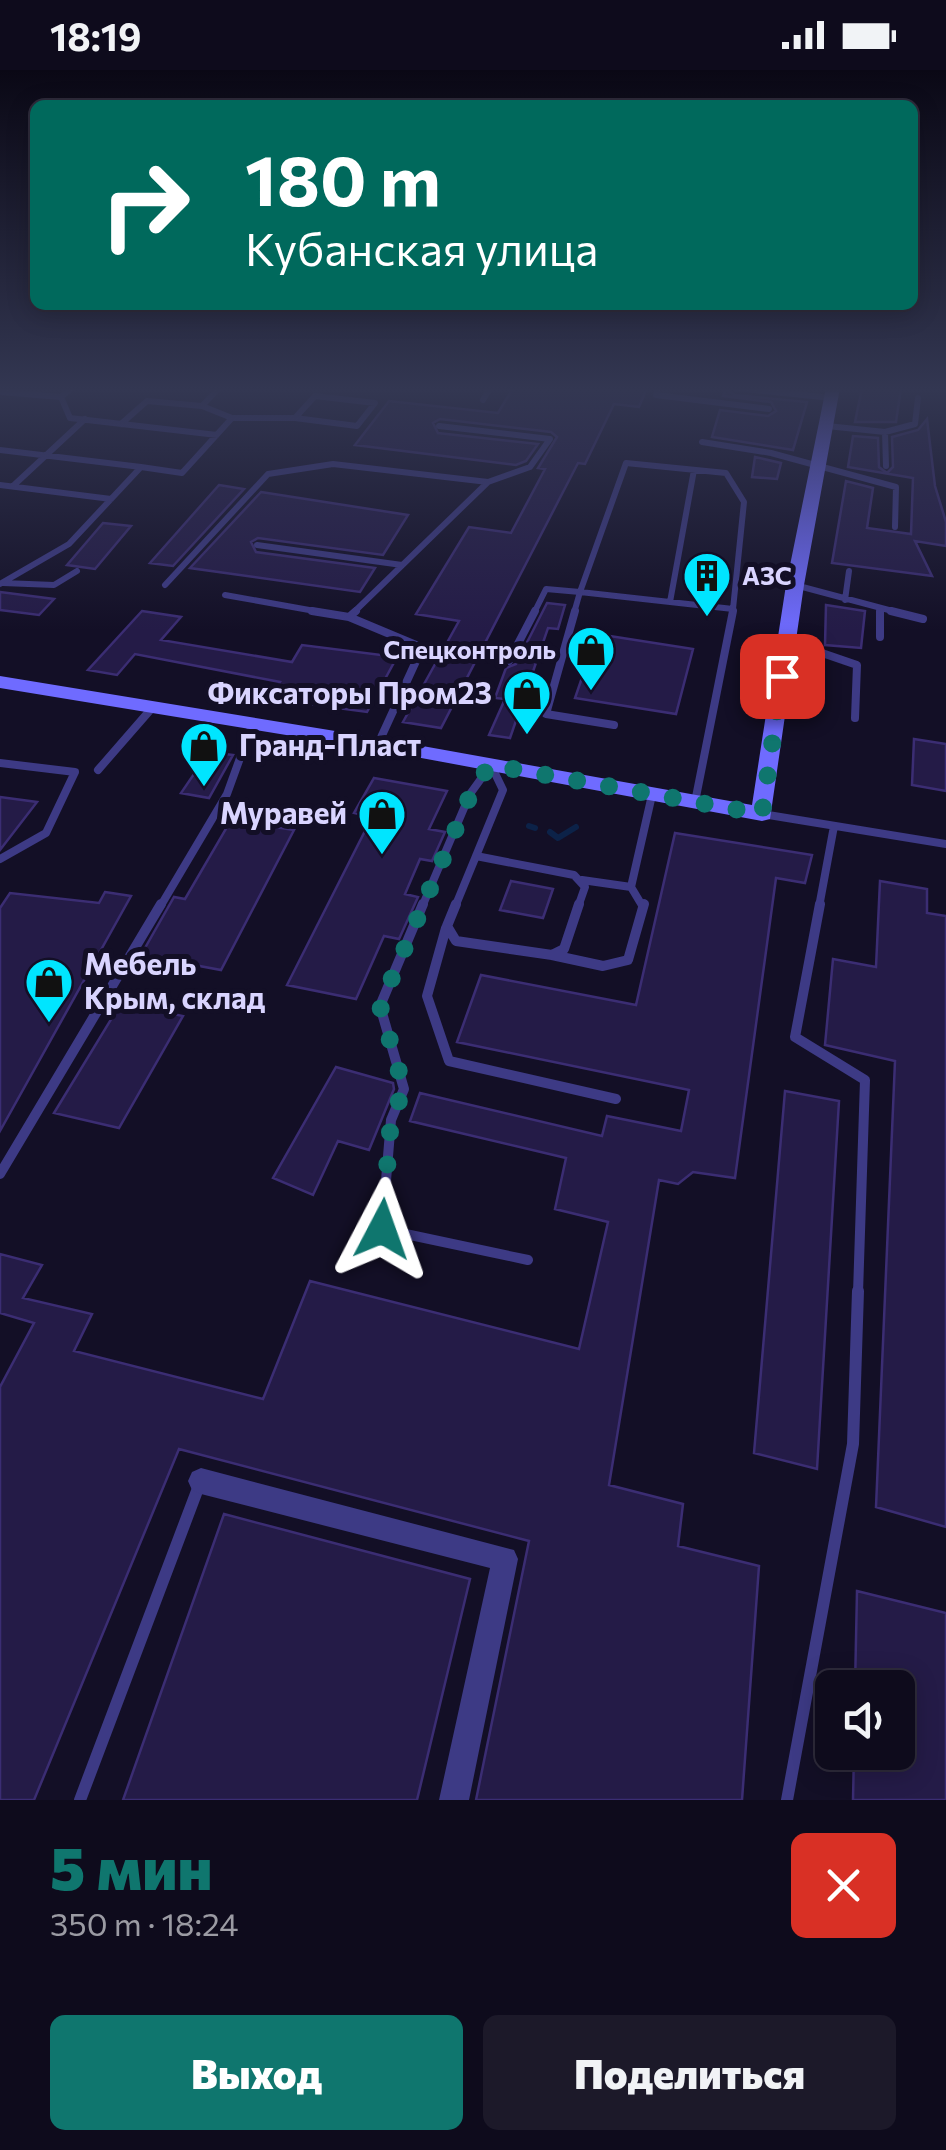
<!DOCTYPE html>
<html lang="ru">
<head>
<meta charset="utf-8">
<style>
  body { margin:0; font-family:Commissioner,sans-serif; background:#1c1929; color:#f1f3f6; height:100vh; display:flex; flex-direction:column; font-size:38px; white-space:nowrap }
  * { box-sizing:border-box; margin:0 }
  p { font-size:32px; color:#9b9ba3 }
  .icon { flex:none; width:55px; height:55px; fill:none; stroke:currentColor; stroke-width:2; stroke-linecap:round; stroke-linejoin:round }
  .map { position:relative; height:1730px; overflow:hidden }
  .details { display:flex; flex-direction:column; background:#0e0b1c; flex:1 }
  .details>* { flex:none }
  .guide { position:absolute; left:30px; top:30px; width:888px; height:210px; border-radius:15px; box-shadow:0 5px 25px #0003,0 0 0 2px #2e2b3b; background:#00695c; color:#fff; overflow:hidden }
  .buttons { position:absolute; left:815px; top:1600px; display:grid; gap:20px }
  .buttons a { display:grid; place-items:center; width:100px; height:100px; border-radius:15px; background:#0e0b1c; box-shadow:0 5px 25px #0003,0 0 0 2px #2e2b3b; font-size:50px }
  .pin { position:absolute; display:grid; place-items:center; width:85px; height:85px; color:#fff; margin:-42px; border-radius:20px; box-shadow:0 5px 15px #0006 }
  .me { position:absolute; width:110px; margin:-55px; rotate:4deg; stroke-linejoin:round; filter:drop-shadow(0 0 8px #0008) }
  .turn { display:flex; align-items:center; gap:35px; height:210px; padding:0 50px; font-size:45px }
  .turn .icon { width:130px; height:130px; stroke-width:2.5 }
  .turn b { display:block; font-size:70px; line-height:85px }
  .round { display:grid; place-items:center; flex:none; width:105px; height:105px; border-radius:15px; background:#1c1929 }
  .head { display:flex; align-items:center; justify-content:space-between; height:170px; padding:0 50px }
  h1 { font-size:60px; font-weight:800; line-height:75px; color:#0f766e }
  .button { display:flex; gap:20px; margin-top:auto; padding:20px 50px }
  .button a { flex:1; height:115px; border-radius:15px; background:#0f766e; color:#fff; font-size:40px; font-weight:800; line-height:115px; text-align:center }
  .button a+a { background:#1c1929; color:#f1f3f6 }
  .status { display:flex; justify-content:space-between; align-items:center; height:70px; padding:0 50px; background:#0e0b1c; direction:ltr }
  .status svg { height:28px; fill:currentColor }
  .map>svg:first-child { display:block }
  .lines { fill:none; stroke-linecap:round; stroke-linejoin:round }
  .stream { stroke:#0c2248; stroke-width:6 }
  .building { fill:#241b47; stroke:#3b2d73; stroke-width:2.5 }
  .service-far3 { stroke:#3d3a85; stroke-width:6 }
  .service-far2 { stroke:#3d3a85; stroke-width:8 }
  .service-far1 { stroke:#3d3a85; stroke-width:10 }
  .service { stroke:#3d3a85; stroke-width:12 }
  .minor { fill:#3d3a85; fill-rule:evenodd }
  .secondary { fill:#6f6bff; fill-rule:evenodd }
  .route { stroke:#0f766e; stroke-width:18; stroke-dasharray:0 32.4 }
  .labels { text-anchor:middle; stroke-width:10; stroke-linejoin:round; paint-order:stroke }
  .far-poi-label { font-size:25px; font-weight:bold; fill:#d9d4ff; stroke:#130f26; text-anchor:start }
  .poi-label { font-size:30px; font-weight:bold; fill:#d9d4ff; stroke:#130f26; text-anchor:end }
</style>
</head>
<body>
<div class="status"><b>18:19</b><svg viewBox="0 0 49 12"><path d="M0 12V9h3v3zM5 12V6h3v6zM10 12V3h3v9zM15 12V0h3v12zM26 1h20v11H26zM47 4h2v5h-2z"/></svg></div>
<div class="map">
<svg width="946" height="1730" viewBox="0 0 946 1730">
  <rect width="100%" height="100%" fill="#130f26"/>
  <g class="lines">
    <path class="stream" d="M529 756 535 758
      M550 762 558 768 576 757"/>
  </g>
  <path class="building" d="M513 318H647L639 337 614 334 585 394 578 393 441 658 403 652 459 551 416 544 469 457 511 463 545 399 538 398 557 367 551 362 440 349 433 353 438 363 538 374 526 391 516 395 355 375 389 331 498 343Z
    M726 318 734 325 807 332 793 380 712 367 720 340 768 346 776 341 771 332 723 326Z
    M862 318H901L896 352H855Z
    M927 349 935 416 946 452V476L915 471 932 506 832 493 846 411 873 418 867 458 911 464 913 408 848 397 853 366 878 368 879 397 887 403 893 397 892 367 918 360Z
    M755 387 781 393 777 409 752 407Z
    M219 415 244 419 173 496 150 493Z
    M261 422 408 445 383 485 258 468 251 472 256 482 375 498 360 522 190 498Z
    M103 453 131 456 95 499 67 495Z
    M0 522 54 529 39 545 0 540Z
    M547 533 565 535 558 559 548 558 510 668 489 665 505 629 495 628 506 598 516 594Z
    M826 535 865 541 861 578 825 575Z
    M142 541 181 547 161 570 292 592 302 575 397 587 367 642 270 629 280 612 135 584 117 605 88 600Z
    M597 564 693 579 676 644 575 628Z
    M914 669 946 674V721L912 715Z
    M209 682 233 685 209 728 181 723Z
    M374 708 447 721 429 759 445 762 432 791 420 789 405 824 418 827 399 869 384 866 356 929 287 915 372 747 354 743Z
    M0 727 37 732 0 780Z
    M231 750 294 760 221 900 141 885 174 827 185 829Z
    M675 763 812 785 805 813 776 808 735 1108 693 1102 678 1114 659 1110 609 1415 683 1434 678 1476 759 1496 742 1730H476L529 1471 179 1379 34 1730H0V1317L34 1253 0 1243V1184L42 1195 23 1228 92 1244 74 1281 263 1329 310 1211 579 1279 608 1152 555 1139 566 1088 410 1051 420 1023 602 1066 607 1046 681 1061 689 1020 457 972 481 905 636 935Z
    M511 811 553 819 543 848 500 840Z
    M880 811 927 819V843L946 846V1457L876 1437 895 991 825 975 833 889 876 897Z
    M105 822 131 826 0 1061V838L10 823 99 833Z
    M121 933 183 946 119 1058 54 1043Z
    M336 997 393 1013 394 1019 369 1080 338 1071 313 1125 273 1108Z
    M785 1021 839 1031 817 1399 754 1383Z
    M224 1444 470 1509 417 1730H123Z
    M857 1521 946 1543V1730H853L854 1682H898V1618H855Z"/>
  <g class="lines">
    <path class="service-far3" d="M72 318 61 327 70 348 217 365
      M658 318 656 325 769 339
      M735 318 832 328
      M1 322 61 327
      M315 326 375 333 357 356 295 348Z
      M483 330 490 318
      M232 348H295
      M121 354 147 331 202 336
      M439 356 550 369 530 397 488 412
      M827 356 885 362 915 354 918 328
      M885 362 886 396
      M702 372 771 383 896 417 895 457
      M0 380 141 397
      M626 393 726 403 744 432 733 539 580 522Z
      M0 415 111 429
      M13 416 85 349
      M257 475 402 495
      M3 513 54 515 77 501
      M0 514 69 474 141 397 182 403 232 348 202 336 219 318
      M165 515 268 404 333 394 488 412 353 543
      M795 515 900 543
      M225 525 326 543
      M845 530 849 501
      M670 532 694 400
      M880 539V543
      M534 543 546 519 580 522 574 543
      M732 543 733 539"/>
    <path class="service-far2" d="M312 541 349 547
      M356 541 349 547 416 575 417 589 378 674
      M575 541 546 644 614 655
      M880 541V567
      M891 541 923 549
      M787 571 857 595 855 648
      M509 591 535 541
      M0 693 75 702 46 763 0 789
      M98 700 152 638
      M695 732 733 541
      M762 744 946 774
      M476 786 574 805 585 817 578 837
      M582 810 631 817 652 725
      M631 817 643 837
      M160 837 227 724 252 655
      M422 837 470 724 491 695 503 720 476 786
      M455 837 476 786
      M819 837 834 756"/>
    <path class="service-far1" d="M423 834 380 936 404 1019 391 1050 382 1159 528 1190
      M456 834 447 856 456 871 552 885 564 879 579 834
      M820 834 795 967 865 1010 858 1223
      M446 858 427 926 449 991 616 1029
      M552 885 603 896 628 890 644 834
      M0 1104 161 834"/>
    <path class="service" d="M80 1730 200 1413
      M787 1730 853 1374 858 1221"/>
    <path class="minor" d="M201 1398 514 1480 518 1489 469 1730H439L490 1498 201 1424 192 1420 188 1411 192 1402Z"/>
    <path class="secondary" d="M826 318H840L804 515 770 749 762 751 378 680 0 618V606L378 668 752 735 786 515Z"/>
  </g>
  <linearGradient id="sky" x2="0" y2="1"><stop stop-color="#0a0815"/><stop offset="0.57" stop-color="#333752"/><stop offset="1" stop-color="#333752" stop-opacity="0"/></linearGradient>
  <rect width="946" height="561" fill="url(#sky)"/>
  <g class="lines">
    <path class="route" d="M382 1159 391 1050 404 1019 380 936 475 714 491 695 762 744 782 606"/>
  </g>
  <defs>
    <g id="building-pin" transform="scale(2.5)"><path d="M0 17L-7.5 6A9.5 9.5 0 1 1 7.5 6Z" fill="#00e5ff" stroke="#130f26"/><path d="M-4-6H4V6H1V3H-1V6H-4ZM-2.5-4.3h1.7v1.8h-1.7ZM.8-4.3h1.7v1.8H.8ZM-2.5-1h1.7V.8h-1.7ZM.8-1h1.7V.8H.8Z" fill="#111"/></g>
    <g id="shop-pin" transform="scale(2.5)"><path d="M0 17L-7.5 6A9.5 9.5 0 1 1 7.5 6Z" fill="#00e5ff" stroke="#130f26"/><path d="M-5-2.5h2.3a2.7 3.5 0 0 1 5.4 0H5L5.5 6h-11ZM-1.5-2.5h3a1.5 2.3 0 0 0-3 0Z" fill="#111"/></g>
  </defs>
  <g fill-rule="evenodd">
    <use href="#building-pin" x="707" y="506"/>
    <use href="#shop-pin" x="591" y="580"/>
    <use href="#shop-pin" x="527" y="624"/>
    <use href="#shop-pin" x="204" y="676"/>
    <use href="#shop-pin" x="382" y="744"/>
    <use href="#shop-pin" x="49" y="912"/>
  </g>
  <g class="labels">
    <g class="far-poi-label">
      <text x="742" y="515">АЗС</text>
      <text x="556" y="589" text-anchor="end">Спецконтроль</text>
    </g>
    <g class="poi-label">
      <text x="492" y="634">Фиксаторы Пром23</text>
      <text x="239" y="686" text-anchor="start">Гранд-Пласт</text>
      <text x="347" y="754">Муравей</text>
      <text x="84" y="905" text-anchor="start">Мебель<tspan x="84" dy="34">Крым, склад</tspan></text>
    </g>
  </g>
</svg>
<div class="buttons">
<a><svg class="icon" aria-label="sound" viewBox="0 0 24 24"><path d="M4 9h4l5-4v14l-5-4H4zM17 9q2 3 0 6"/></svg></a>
</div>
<div class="pin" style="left:782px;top:606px;background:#d93025"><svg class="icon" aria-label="arrive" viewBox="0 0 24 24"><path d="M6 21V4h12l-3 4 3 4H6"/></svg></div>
<svg class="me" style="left:382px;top:1159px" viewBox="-20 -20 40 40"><path d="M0-17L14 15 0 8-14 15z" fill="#0f766e" stroke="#fff" stroke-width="4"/></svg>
<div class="guide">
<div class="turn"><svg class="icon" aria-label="right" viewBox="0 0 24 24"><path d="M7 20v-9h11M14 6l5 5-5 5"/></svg><div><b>180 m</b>Кубанская улица</div></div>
</div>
</div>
<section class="details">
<div class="head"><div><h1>5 мин</h1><p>350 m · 18:24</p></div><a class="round" style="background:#d93025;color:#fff"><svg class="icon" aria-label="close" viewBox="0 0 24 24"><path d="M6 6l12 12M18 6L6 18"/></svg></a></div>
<div class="button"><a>Выход</a><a>Поделиться</a></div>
</section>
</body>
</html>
